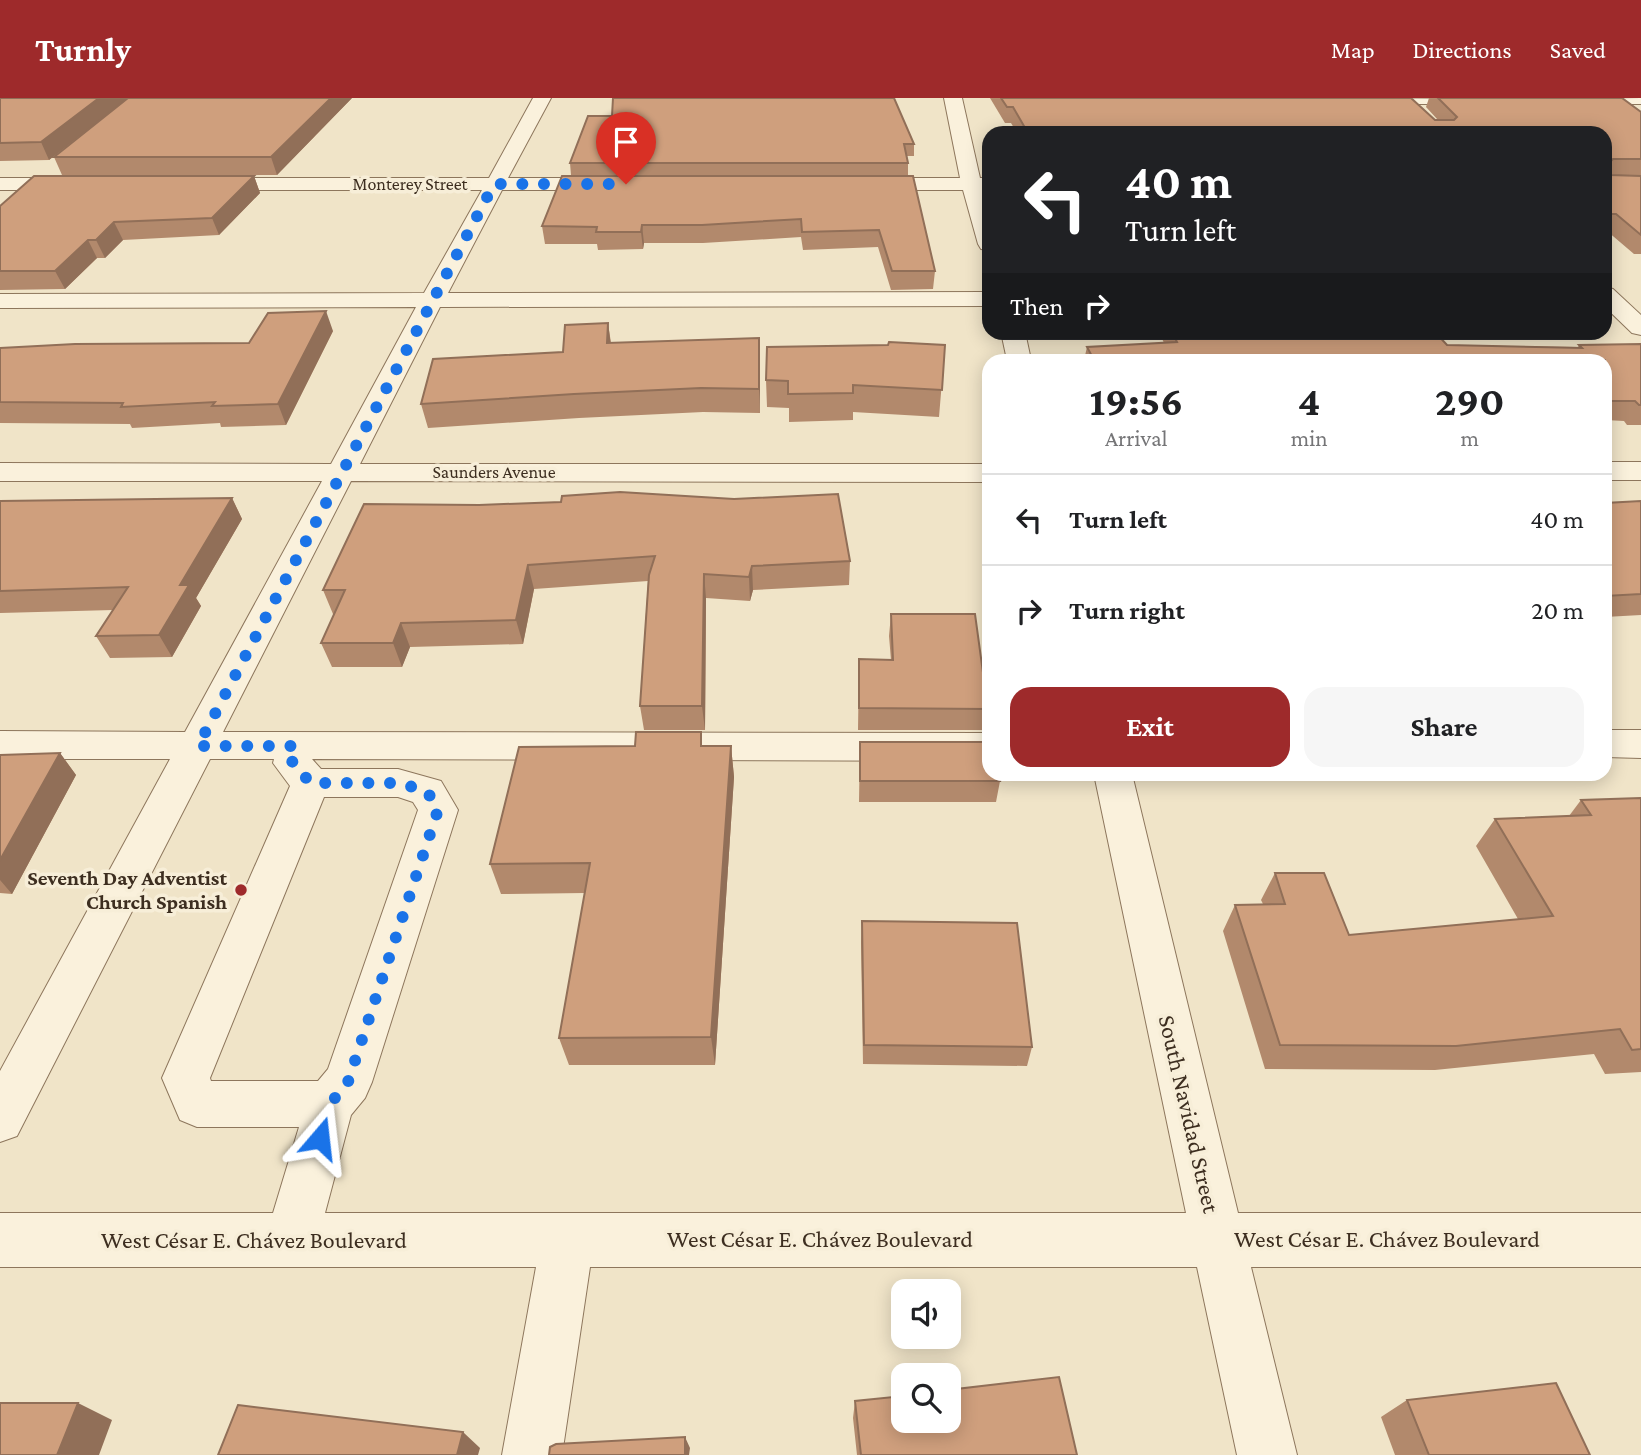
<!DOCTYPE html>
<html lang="en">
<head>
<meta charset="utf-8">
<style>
  body { margin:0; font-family:"Crimson Pro",serif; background:#f6f6f6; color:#202124; height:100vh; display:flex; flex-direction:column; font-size:26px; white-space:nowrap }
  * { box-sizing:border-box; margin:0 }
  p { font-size:23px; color:#757577 }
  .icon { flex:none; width:38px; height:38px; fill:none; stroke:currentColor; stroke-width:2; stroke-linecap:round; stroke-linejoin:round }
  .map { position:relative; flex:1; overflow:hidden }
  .drawer { position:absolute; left:982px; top:256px; width:630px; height:427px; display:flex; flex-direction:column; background:#fff; border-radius:21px; box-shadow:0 4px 18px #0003 }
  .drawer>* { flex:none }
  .guide { position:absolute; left:982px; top:28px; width:630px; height:214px; border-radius:21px; box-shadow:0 4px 18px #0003; background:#202124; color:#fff; overflow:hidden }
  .buttons { position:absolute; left:891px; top:1181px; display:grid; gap:14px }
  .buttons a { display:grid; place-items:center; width:70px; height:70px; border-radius:14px; background:#fff; box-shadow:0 4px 18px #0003; font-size:35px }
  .pin { position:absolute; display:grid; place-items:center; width:60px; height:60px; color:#fff; margin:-72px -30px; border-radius:50% 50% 50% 0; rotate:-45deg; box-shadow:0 0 7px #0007 }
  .pin .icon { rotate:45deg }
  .me { position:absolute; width:77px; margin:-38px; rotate:17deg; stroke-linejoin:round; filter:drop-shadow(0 0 5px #0008) }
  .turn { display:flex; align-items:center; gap:24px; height:147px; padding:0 28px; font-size:32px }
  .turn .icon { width:91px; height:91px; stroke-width:2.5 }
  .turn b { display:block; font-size:49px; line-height:60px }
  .then { display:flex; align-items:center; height:66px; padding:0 28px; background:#0003; gap:14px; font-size:26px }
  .eta { display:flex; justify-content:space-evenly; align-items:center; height:119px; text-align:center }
  .eta b { font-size:42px; font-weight:700; line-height:49px }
  .button { display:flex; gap:14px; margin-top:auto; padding:14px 28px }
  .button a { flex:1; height:80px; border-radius:21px; background:#9e2a2b; color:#fff; font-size:28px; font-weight:700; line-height:80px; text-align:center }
  .button a+a { background:#f6f6f6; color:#202124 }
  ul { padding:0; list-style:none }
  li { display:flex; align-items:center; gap:21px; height:91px; padding:0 28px; border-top:2px solid #e0e0e0 }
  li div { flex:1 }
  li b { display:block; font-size:26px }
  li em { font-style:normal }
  header { display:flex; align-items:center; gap:42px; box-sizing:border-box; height:98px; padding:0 35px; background:#9e2a2b; color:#fff }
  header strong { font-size:33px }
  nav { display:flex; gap:38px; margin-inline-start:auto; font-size:24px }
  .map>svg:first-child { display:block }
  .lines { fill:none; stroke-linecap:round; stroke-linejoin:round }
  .minor-casing { stroke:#8d765c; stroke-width:2 }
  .minor { fill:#faf1dc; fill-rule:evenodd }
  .wall { fill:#b2896c }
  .shaded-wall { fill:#916f58 }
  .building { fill:#cf9f7d; stroke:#916f58; stroke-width:2 }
  .route { stroke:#1a73e8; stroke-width:12; stroke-dasharray:0 21.6 }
  .poi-dot { fill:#9e2a2b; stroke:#f7eed8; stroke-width:2.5 }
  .labels { text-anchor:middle; stroke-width:7; stroke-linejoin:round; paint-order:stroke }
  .far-street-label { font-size:18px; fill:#3d2e20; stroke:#f7eed8 }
  .poi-label { font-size:21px; font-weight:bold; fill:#3d2e20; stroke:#f7eed8; text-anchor:end }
  .near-street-label { font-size:24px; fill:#3d2e20; stroke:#f7eed8 }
</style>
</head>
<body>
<header>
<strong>Turnly</strong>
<nav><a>Map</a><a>Directions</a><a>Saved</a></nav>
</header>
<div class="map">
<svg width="1641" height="1357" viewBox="0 0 1641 1357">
  <rect width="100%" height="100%" fill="#f0e4c8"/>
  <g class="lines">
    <g class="minor-casing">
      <path id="minor" d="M533 0H551L508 80H612L619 82 622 86 619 90 612 92H502L448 195 989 194V208L440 209 360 366H989V384L351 383 223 634 989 635V663L312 661 321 671H398L441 683 458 712 372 984 365 1000 351 1017 325 1115H1186L1094 676H1132L1238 1115H1641V1169H1251L1297 1357H1237L1197 1169H590L562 1357H502L536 1169H0V1115H273L299 1029H197L180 1022 162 980 290 688 273 665 274 661H210L17 1038 0 1044V973L170 661H0V633L185 634 322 383H0V365L331 366 416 209 0 210V196L424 195 482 92H207L200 90 197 86 200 82 207 80H489ZM324 699H398L413 704 418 712 328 971 318 983H211L210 980Z
        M944 0H962L980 80H989V92H983L989 111V152L981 151 978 146 963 92H861L854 90 851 86 854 82 861 80H960Z
        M1641 0V6H1570L1561 1Z
        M1351 1 1352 0 1490 1 1481 6H1360Z
        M0 80H77L84 82 87 86 84 90 77 92H0Z
        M1605 189 1613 191 1641 217V237L1632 235 1605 209Z
        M1001 234H1025L1031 262H1007Z
        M1605 364H1641V382H1605Z
        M1605 632H1641V660L1605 659Z"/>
    </g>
    <use href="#minor" class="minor"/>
  </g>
  <path class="wall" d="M0 0H128L49 62 0 63Z
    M352 0 277 77H62L54 59Z
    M990 0H1411L1435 22H1438L1426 9 1429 0H1622L1641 14V156H1634L1607 133H1605V35H1017L1011 25H1005Z
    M914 46V58H907L908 65V77H571L570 65Z
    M254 78 260 95 219 137 123 142 105 160H97L65 191 0 192V108Z
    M913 78 935 173 933 191 891 192 878 149 803 152 801 139 703 145H644L643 151 598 152 597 146H545L542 128Z
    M608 225 611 245 759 240 760 315 703 314 579 320 428 330 421 306 563 254Z
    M333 233 286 327 221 329 220 325 132 330 130 326 0 325V250L249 245Z
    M1159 234H1435L1447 247 1578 249 1579 247 1641 246V327H1627L1624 323 1605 322V262H1084L1087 249 1164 245Z
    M945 247 939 319 853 314V322L789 324V310L767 309 766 282Z
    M232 400 242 421 196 500 201 508 172 559 110 560 96 538 113 512 0 515V403Z
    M1641 403V517L1605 519V405Z
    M561 404 850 463 849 487 753 492 750 503 706 500 705 632H644L640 608 648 483 534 491 523 546 410 549 402 569H332L321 545 334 516H333L323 492 479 407Z
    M891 516 988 611 985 632H858L859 561 891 562 889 538Z
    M860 644 1000 683 996 704H859Z
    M703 648H731L734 679 715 967H569L559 940 585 795 501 796 490 766Z
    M60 655 76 677 12 796 0 795V657Z
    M1641 700V974L1605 976 1594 956 1435 972 1265 971 1223 833 1235 807 1263 806 1261 802 1275 775 1349 837 1518 821 1476 748 1495 721 1569 718 1581 702Z
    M862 823 1032 949 1027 968 863 966 861 844Z
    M1407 1302 1590 1357H1395L1381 1319Z
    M855 1303 1077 1357H857L853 1320Z"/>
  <path class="shaded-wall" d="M99 0H128L49 62 41 44Z
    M331 0H352L277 77 271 59Z
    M254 78 260 95 219 137 212 120Z
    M114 124 123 142 105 160 96 142Z
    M642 127 644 145 643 151 641 134Z
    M88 142 97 160 65 191 55 173Z
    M326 213 333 233 286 327 278 306Z
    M608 225 611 248 607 245Z
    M759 240 760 263V315L759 291Z
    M232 400 242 421 196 500 201 508 172 559 159 537 180 487Z
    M528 467 534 491 523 546 516 522Z
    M752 468 753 492 750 503 749 479Z
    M704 476 706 500 705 632 702 608Z
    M401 525 410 549 402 569 393 545Z
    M731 648 734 679 715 967 711 939Z
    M60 655 76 677 12 796 0 782V762Z
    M78 1305 112 1322 99 1357H57Z
    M463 1334 480 1350 478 1357H457Z
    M685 1339 690 1350 689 1357H685Z"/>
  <path class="building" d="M0 0H99L41 44 0 45Z
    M128 0H331L271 59H54Z
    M613 0H894L914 46H904L908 65H570L588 18H612Z
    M1001 0H1411L1435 22H1454L1457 19 1438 0H1622L1641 14V61H1613L1610 64 1611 77 1641 78V137L1616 116H1605V35H1028L1013 9H1007Z
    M34 78H254L212 120 114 124 96 142H88L55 173H0V108Z
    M562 78H913L935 173H892L879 132 802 134 801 121 702 127H642L641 134H596L597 129 542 128Z
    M326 213 278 306 212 308 215 304 121 309 123 305 0 304V250L75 246 249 245 268 215Z
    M608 225 607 245 759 240V291L701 290 574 296 421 306 433 261 563 254 565 227Z
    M1172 234H1435L1447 247 1582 250 1579 247 1641 246V307H1639L1635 303H1605V262H1094L1087 249 1177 244Z
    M889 244 945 247 942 292 853 287V295L788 296V283L766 282 767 249 888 247Z
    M620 394 734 401 838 396 850 463 752 468 749 479 704 476 702 608H640L649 477 655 458 528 467 516 522 401 525 393 545H321L345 492H323L364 406 479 407 561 404 562 398Z
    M232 400 180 487H189L159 537 96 538 128 489 0 493V403Z
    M1641 403V496L1605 498V405Z
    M891 516H975L988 611 859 610V561L893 562Z
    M636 634H701V648H731L711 939 559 940 590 765 490 766 519 649 635 648Z
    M860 644H989V676H998L1000 683H860Z
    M60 655 0 762V657Z
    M1641 700V951L1632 952 1620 931 1456 948 1280 947 1235 807 1285 806 1275 775H1324L1349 837 1553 818 1495 721 1591 717 1581 702Z
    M862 823 1017 825 1032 949 864 947Z
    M1059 1279 1077 1357H861L855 1303 903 1298V1323H948V1292Z
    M1556 1285 1590 1357H1429L1407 1302Z
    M0 1305H78L57 1357H0Z
    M238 1307 463 1334 457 1357H218Z
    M685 1339V1357H549L550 1349 556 1346Z"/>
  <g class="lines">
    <path class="route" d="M320 1040 330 1006 348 984 438 712 427 693 398 685H311L292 665 296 648H198L494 86H626"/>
  </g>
  <circle class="poi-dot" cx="241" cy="792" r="7"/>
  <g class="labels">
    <g class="far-street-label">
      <text x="410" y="92">Monterey Street</text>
      <text x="494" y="380">Saunders Avenue</text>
    </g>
    <g class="poi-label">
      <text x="227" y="787">Seventh Day Adventist<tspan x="227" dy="24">Church Spanish</tspan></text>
    </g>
    <g class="near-street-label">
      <text transform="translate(1189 1016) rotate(77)" y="8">South Navidad Street</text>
      <text x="820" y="1149">West César E. Chávez Boulevard</text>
      <text x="1387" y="1149">West César E. Chávez Boulevard</text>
      <text x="254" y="1150">West César E. Chávez Boulevard</text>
    </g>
  </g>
</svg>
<div class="buttons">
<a><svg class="icon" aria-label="sound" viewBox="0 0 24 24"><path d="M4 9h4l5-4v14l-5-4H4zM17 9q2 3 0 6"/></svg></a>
<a><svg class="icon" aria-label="search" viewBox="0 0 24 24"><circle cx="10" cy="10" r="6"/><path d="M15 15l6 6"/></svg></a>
</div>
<div class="pin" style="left:626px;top:86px;background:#d93025"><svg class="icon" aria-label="arrive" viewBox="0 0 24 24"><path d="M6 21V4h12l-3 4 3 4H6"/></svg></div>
<svg class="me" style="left:320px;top:1040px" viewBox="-20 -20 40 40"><path d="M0-17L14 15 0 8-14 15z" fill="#1a73e8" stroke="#fff" stroke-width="4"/></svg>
<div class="guide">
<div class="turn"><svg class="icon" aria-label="left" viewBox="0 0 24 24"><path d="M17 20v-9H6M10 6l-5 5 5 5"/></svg><div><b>40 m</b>Turn left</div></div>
<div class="then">Then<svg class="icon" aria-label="right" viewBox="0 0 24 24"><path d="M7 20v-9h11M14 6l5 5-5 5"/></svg></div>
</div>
<section class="drawer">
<div class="eta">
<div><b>19:56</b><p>Arrival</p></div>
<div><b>4</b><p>min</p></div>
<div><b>290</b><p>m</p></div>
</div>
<ul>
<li><svg class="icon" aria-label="left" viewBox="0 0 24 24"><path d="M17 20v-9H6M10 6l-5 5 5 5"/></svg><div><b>Turn left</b></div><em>40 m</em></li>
<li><svg class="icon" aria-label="right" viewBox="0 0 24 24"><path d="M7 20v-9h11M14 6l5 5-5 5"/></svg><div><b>Turn right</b></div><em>20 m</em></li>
</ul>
<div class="button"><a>Exit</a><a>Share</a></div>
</section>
</div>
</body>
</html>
